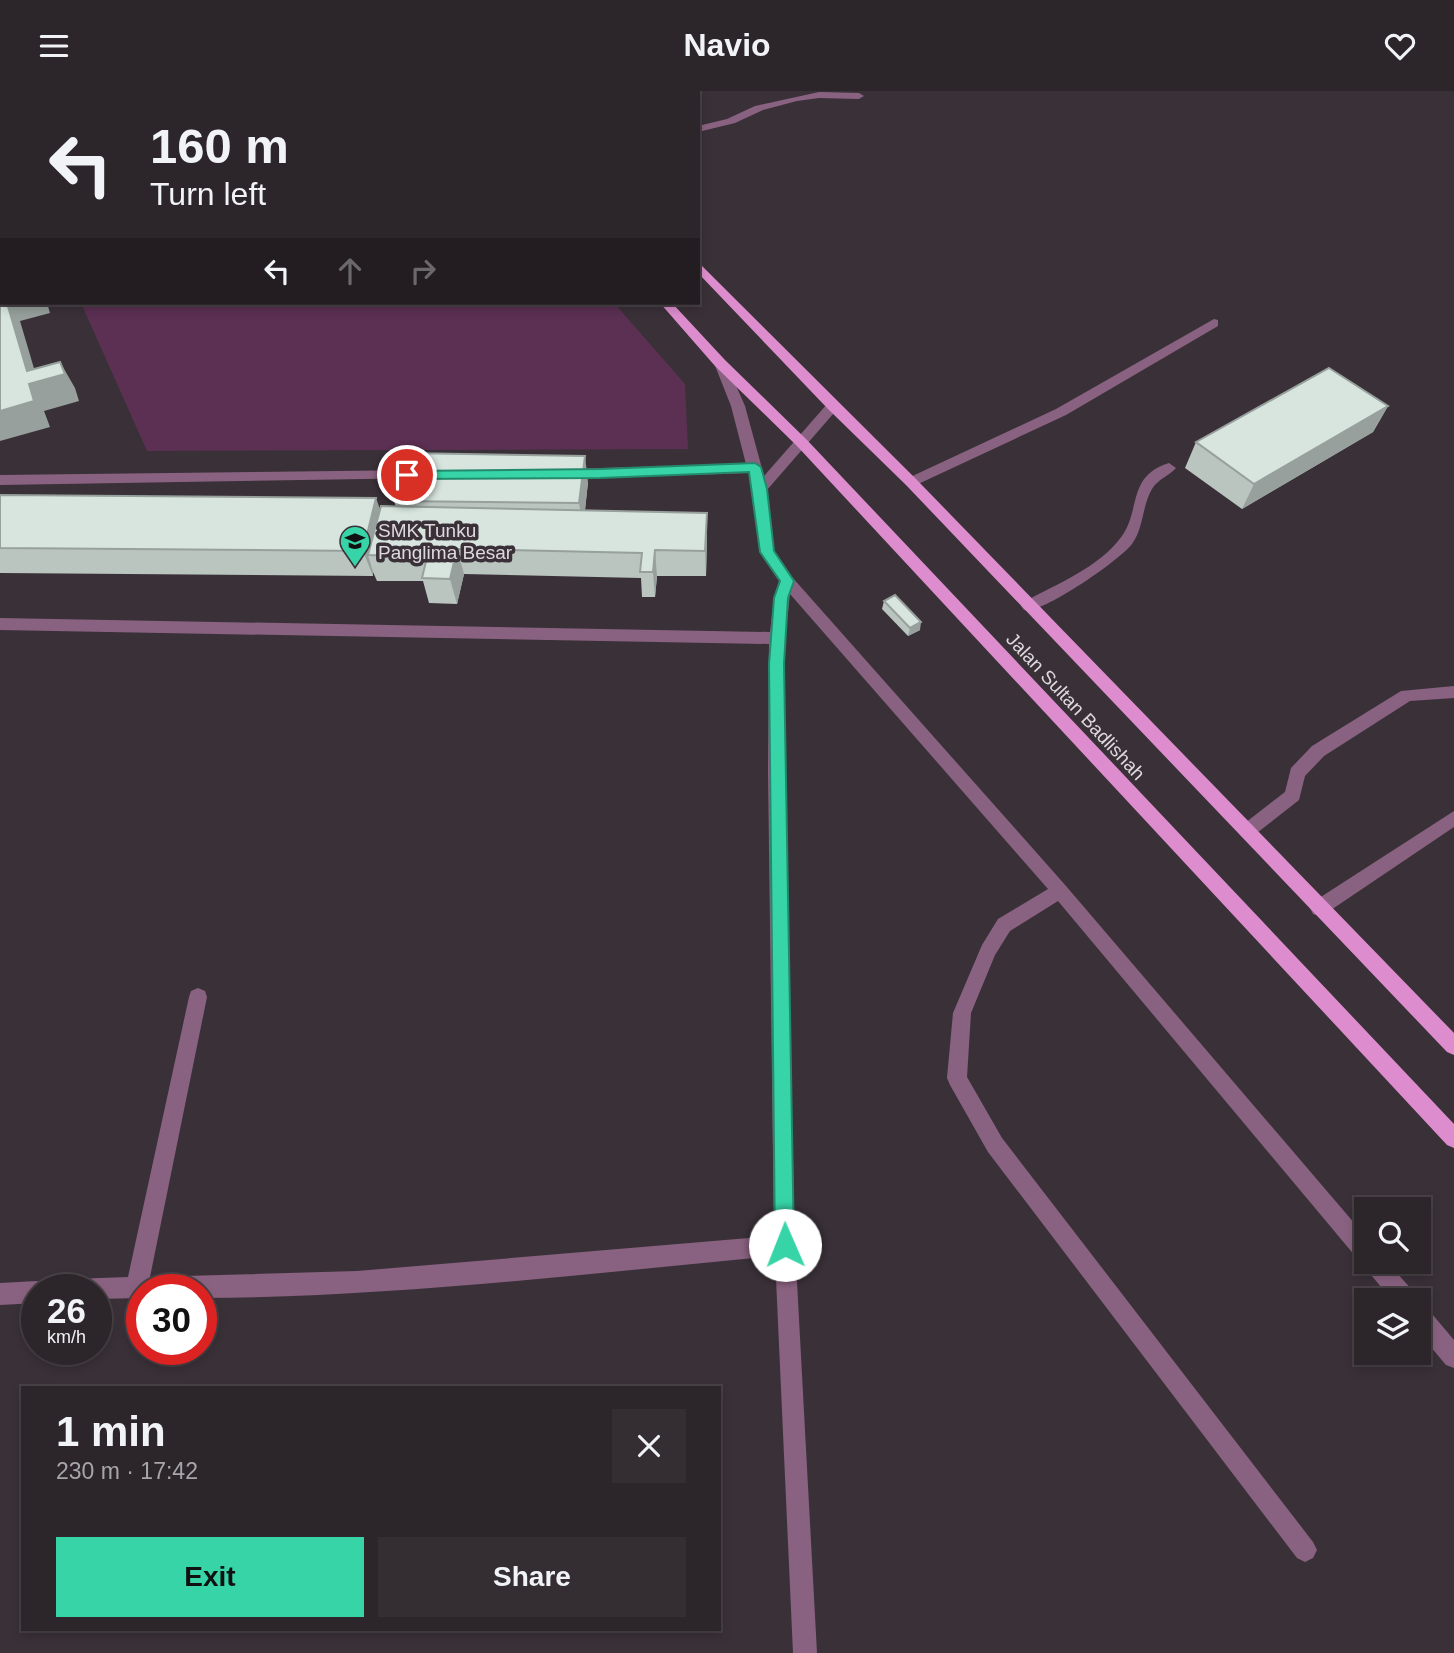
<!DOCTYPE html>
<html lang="en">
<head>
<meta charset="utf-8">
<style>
  body { margin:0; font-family:Arial,sans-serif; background:#342d32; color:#f1f3f6; height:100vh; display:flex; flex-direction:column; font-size:26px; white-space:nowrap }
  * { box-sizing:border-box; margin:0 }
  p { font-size:23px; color:#a6a5a8 }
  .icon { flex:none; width:38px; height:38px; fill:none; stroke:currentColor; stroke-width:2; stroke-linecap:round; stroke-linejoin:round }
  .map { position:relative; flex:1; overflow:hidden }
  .drawer { position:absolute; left:21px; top:1295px; width:700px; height:245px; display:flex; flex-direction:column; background:#2c252a; border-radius:0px; box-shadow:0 4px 10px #0003,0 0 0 2px #484247 }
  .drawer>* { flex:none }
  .banner { position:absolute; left:0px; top:0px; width:700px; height:214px; box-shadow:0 4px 10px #0003,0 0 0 2px #484247; background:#2c252a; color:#f1f3f6; overflow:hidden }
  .buttons { position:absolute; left:1354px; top:1106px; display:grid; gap:14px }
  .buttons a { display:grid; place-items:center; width:77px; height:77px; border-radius:0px; background:#2c252a; box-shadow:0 4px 10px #0003,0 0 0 2px #484247; font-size:35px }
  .speed { position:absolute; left:21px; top:1183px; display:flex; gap:14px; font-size:35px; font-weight:700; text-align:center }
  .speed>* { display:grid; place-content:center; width:91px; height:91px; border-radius:50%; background:#2c252a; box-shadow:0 4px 10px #0003,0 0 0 2px #484247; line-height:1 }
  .speed small { font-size:18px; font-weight:400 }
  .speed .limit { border:10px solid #d22; background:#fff; color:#111 }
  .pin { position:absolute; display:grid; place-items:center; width:60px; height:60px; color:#fff; margin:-30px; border:4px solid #fff; border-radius:50%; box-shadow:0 2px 7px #0007 }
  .me { position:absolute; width:77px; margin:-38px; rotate:359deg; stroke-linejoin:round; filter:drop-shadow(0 0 5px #0008) }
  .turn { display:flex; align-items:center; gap:24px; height:147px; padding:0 35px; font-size:32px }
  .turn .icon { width:91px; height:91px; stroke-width:2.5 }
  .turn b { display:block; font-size:49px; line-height:60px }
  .lanes { display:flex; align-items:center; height:66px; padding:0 35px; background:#0003; justify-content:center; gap:35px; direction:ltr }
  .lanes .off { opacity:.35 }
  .round { display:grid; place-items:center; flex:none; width:74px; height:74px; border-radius:0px; background:#342d32 }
  .summary { display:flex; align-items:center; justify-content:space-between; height:119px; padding:0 35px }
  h1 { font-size:42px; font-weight:700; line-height:52px }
  .action { display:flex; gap:14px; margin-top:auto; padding:14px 35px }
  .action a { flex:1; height:80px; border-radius:0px; background:#36d4a7; color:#111; font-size:28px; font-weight:700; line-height:80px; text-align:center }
  .action a+a { background:#342d32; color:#f1f3f6 }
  header { display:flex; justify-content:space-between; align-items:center; height:91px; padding:0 35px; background:#2c252a; font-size:32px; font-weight:700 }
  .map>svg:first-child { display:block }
  .green { fill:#5b3053 }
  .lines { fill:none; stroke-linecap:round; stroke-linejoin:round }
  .minor { fill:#8a6281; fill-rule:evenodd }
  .major { fill:#dd8dce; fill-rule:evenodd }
  .wall { fill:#bac5c0 }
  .shaded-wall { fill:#97a09c }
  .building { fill:#d8e5df; stroke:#97a09c; stroke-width:2 }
  .route { fill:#36d4a7; stroke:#238a6d; stroke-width:2 }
  .labels { text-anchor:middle; stroke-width:7; stroke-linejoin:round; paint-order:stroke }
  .poi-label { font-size:19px; fill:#ded9dd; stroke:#3a3138; text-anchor:start }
  .street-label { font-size:19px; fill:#ded9dd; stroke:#3a3138 }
</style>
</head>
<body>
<header><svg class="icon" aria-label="menu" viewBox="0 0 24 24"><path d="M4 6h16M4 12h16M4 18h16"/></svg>Navio<svg class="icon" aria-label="heart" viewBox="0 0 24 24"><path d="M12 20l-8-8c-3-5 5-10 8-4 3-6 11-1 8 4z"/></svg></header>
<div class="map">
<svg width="1454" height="1562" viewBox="0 0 1454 1562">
  <rect width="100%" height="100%" fill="#3a3138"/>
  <path class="green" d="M50 0H429L431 2H44Z
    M81 212H614L685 293 688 358 147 360Z"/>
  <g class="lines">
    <path class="minor" d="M676 0H688L689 1 675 2Z
      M819 1 859 2 864 5 859 8 819 7 797 10 763 19 735 32 698 41V35L727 28 755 15Z
      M1214 228 1218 229V235L1066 324 916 394H906L904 391 906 388 1056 318Z
      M720 268 726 272 745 315 764 385 828 312H838L840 315 767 399 774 460 792 486 1066 795 1367 1147V1171H1387L1414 1201 1417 1209H1392L1058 810 1010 840 995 864 971 922 967 986 1002 1047 1313 1451 1317 1459 1313 1467 1305 1471 1297 1467 988 1061 950 994 947 987 953 922 982 854 998 828 1048 798 790 503 785 547 784 680 795 1154 817 1562H793L775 1165C584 1183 393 1206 201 1207V1199H142V1207L96 1208V1199H62L65 1191 73 1188 128 1186 189 906 191 900 198 897 205 900 207 906 150 1186 357 1180 774 1145 768 680 769 553 0 539V527L770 541 774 507 779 490 760 461 749 382 566 388 559 383 566 378 746 373 731 315 714 272Z
      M1169 372 1176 377C1169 385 1158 388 1152 398 1142 415 1144 436 1132 453 1120 469 1041 524 1024 519L1021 515 1024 511C1056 493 1099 477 1122 445 1141 418 1127 385 1169 372Z
      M422 379 429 384 427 387 0 394V384Z
      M1454 595V607L1410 610 1324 665 1305 685 1299 709 1253 745 1247 747 1241 745 1238 740 1241 735 1285 701 1291 677 1312 655 1401 600Z
      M1454 720V736L1325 823 1319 825 1313 823 1310 817 1313 811Z
      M37 1190 45 1193 47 1199H37V1212L0 1214V1192Z
      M1419 1214 1427 1217 1454 1249V1277L1446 1274 1419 1242Z"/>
    <path class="major" d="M473 0H484L485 2H474Z
      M521 0H532L533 2H522Z
      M698 171 916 388 1454 942V964L1447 961 906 394 828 318 698 182Z
      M660 212H672L725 269 807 349 1454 1033V1057L1447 1054 797 355 715 275Z"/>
  </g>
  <path class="wall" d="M1388 315 1373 341 1242 418 1185 377 1196 351Z
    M588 391 585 419 707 422V447L706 485H657L655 506H642L641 487 464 483 457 513 429 512 423 490H377L373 481V485L0 482V404L380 418 396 416 394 410Z
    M884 510 920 539 908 545 882 518Z"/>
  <path class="shaded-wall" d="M7 212H47L50 222 20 230 38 291 60 271 75 297 79 310 44 320 50 336 0 350V320L29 293 27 280Z
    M1388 315 1373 341 1242 418 1254 393Z
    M585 365 588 391 583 438 579 412Z
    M376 407 385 432 368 464 373 481V485L363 460Z
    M707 422V447L706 485 705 460Z
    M457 458 464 483 457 513 450 488Z
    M655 459 657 485 655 506 653 481Z
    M921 531 920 539 908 545 910 537Z"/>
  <path class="building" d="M0 192 2 193V212H7L27 280 60 271 65 283 29 293 34 310 0 320Z
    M1329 277 1388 315 1254 393 1196 351Z
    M405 362 585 365 579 412 394 410Z
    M0 404 376 407 363 460 0 457Z
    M381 415 707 422 705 460 655 459 653 481H640L642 462 457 458 450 488 422 487 427 466 368 464Z
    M895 504 921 531 910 537 884 510Z"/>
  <path class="route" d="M755 372 761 376 767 398 774 460 794 490 788 507 784 573 794 1154 792 1161 785 1164 778 1161 775 1154 769 573 774 507 780 490 760 461 749 381 600 387 407 388 400 384 407 380 600 378Z"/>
  <defs>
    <g id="school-pin" transform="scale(1.575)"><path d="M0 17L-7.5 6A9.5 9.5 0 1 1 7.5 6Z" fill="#36d4a7" stroke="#3a3138"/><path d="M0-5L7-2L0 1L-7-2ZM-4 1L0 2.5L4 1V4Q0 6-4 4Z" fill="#111"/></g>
  </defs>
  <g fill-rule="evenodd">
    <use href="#school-pin" x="355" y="450"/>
  </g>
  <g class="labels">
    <g class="poi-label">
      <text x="378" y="446">SMK Tunku<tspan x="378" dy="22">Panglima Besar</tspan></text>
    </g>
    <g class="street-label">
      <text transform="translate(1076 615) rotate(47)" y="7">Jalan Sultan Badlishah</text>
    </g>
  </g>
</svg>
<div class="buttons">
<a><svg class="icon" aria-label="search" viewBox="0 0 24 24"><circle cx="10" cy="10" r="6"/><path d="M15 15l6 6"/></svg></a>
<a><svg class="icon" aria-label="layers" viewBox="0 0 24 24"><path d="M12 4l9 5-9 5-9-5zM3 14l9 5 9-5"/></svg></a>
</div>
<div class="speed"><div>26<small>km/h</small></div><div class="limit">30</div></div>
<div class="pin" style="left:407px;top:384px;background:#d93025"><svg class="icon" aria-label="arrive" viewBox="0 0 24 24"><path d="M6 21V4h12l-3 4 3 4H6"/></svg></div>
<svg class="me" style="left:785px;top:1154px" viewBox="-20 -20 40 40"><circle r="19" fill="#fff"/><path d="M0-13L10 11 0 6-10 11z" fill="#36d4a7"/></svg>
<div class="banner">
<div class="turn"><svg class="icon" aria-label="left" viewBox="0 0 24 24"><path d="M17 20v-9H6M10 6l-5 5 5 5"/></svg><div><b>160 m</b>Turn left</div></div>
<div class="lanes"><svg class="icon" aria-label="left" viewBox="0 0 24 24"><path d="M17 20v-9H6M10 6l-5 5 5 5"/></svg><svg class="icon off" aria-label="ahead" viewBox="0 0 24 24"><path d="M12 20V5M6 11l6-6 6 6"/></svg><svg class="icon off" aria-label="right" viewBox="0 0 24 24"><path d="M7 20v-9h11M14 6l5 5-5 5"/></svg></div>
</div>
<section class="drawer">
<div class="summary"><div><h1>1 min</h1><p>230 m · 17:42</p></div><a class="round"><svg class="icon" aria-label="close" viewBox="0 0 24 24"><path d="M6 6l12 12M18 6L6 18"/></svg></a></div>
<div class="action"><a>Exit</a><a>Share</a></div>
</section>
</div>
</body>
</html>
